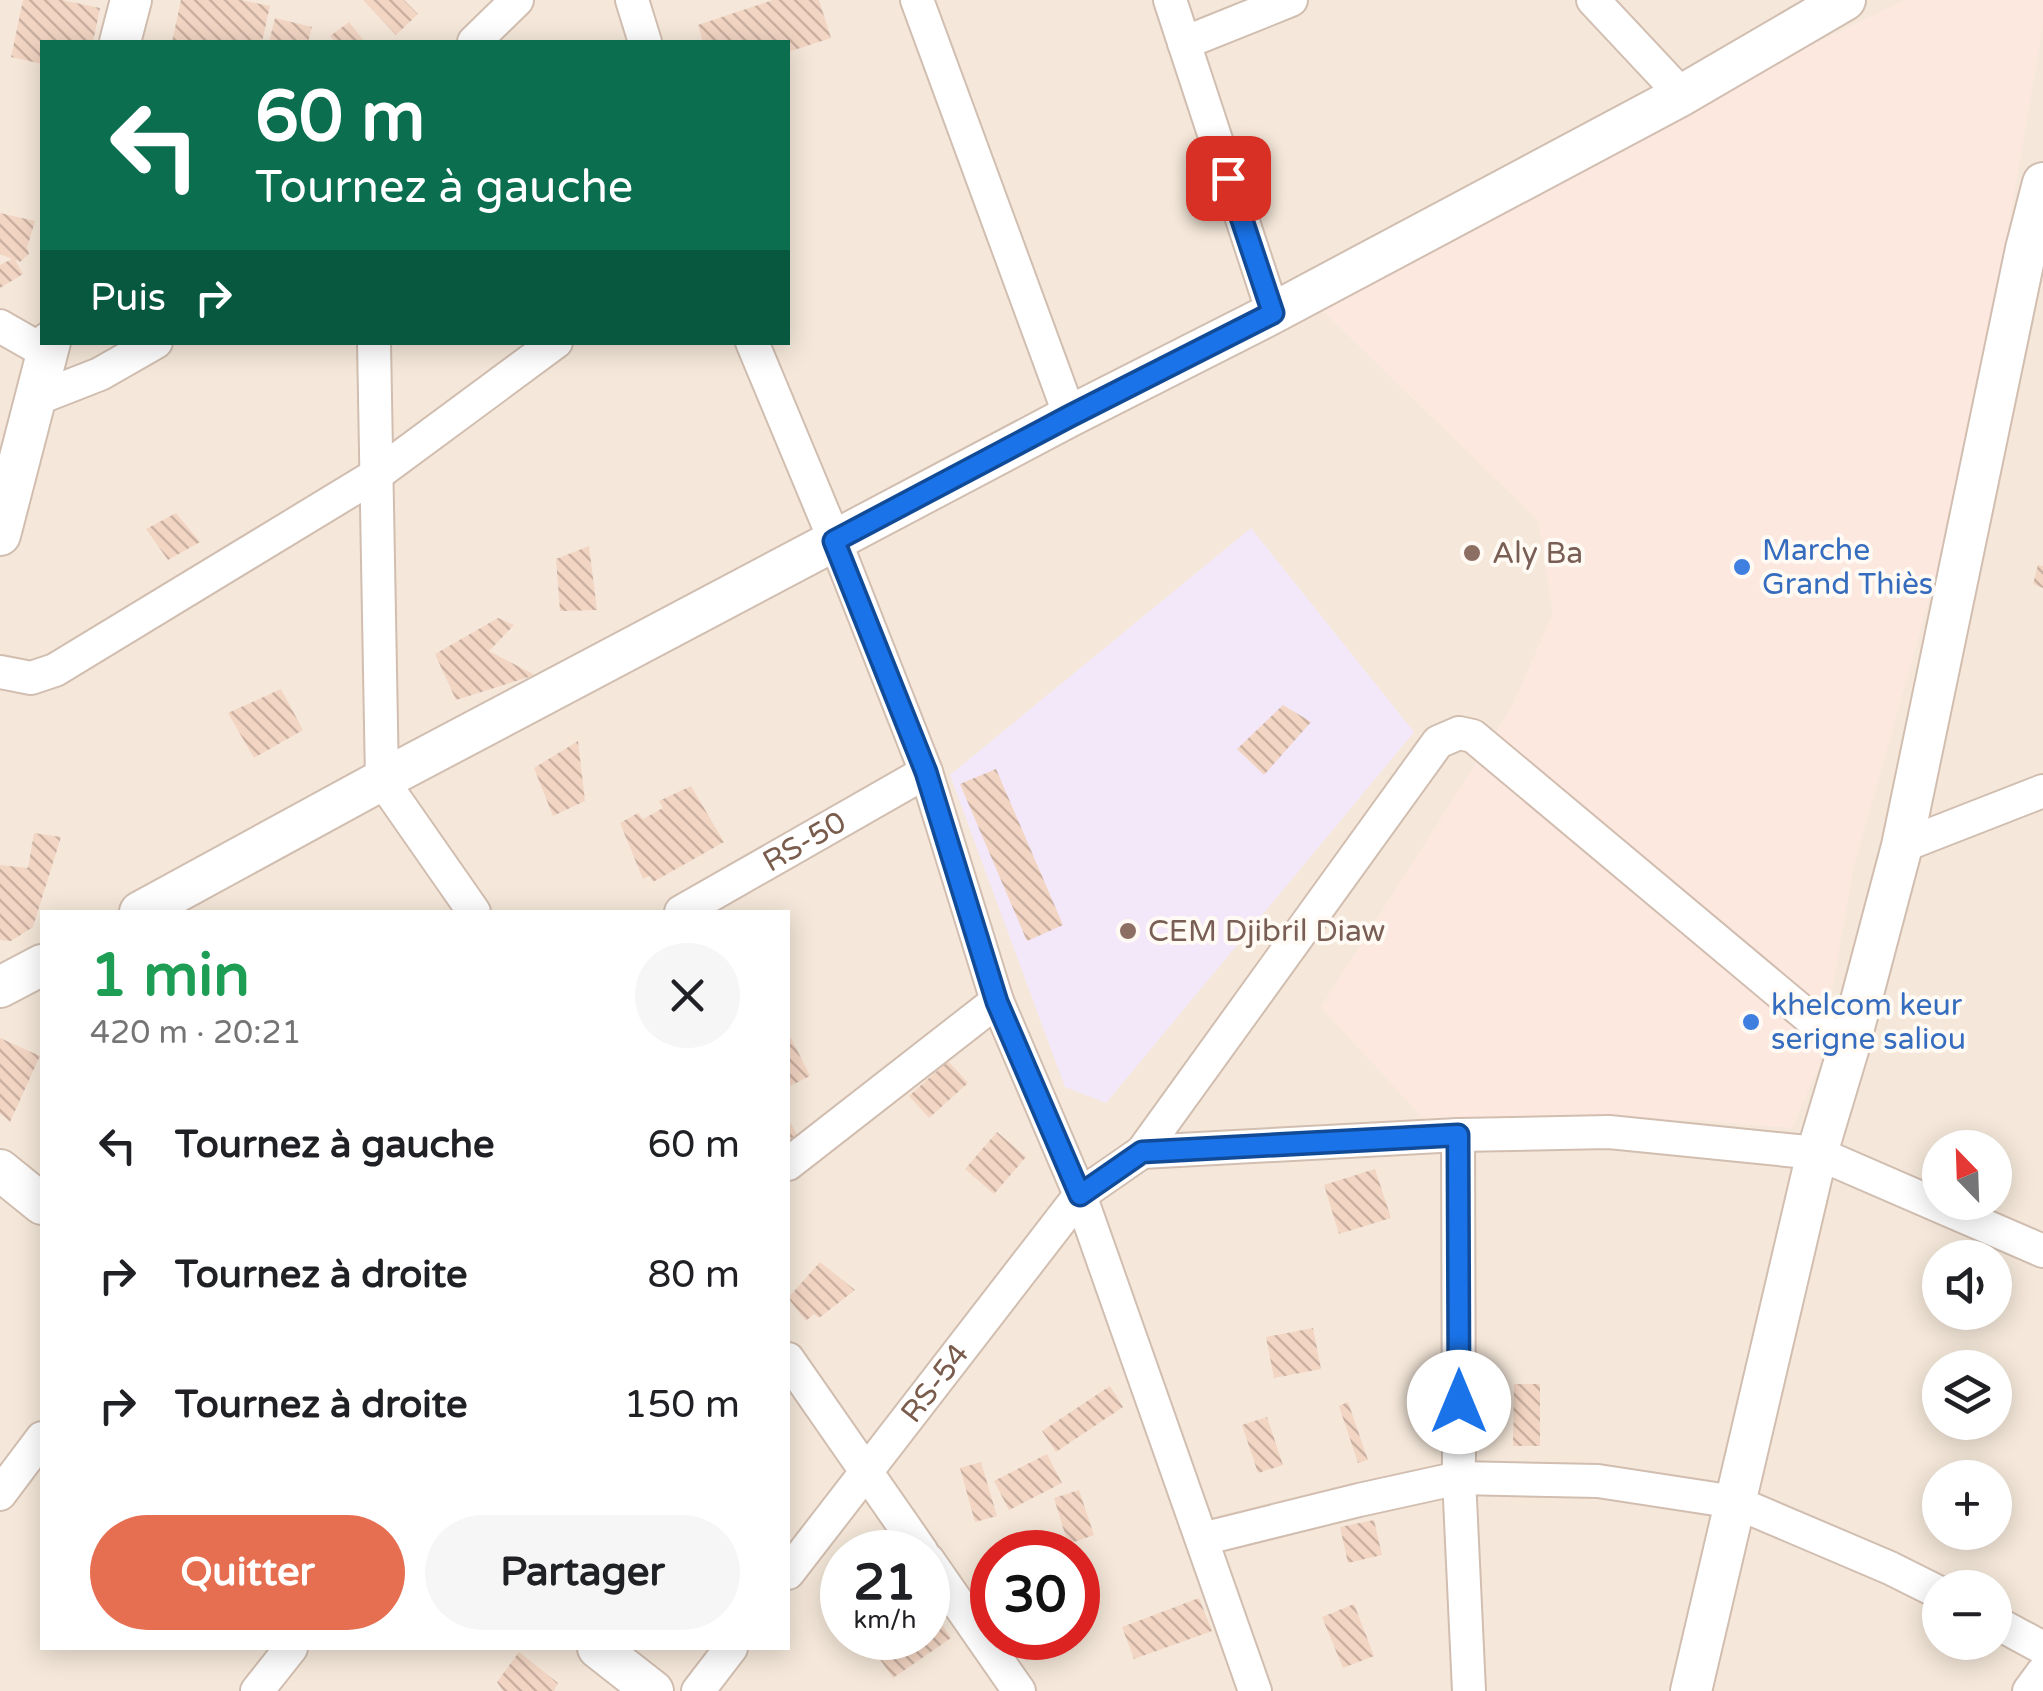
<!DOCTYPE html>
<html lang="fr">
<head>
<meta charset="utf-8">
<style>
  body { margin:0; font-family:"Varela Round",sans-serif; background:#f6f6f6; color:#202124; height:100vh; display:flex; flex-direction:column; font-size:38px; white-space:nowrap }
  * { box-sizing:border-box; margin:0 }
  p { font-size:32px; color:#757577 }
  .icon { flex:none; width:55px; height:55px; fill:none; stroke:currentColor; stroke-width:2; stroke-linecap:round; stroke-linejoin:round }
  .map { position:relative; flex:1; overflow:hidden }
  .drawer { position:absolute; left:40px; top:910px; width:750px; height:740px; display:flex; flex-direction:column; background:#fff; border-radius:0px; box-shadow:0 5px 25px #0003 }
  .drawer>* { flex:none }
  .guide { position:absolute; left:40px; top:40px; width:750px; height:305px; border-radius:0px; box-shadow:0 5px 25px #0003; background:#0b6e4f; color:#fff; overflow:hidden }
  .needle { width:65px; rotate:337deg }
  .controls { position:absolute; left:1922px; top:1130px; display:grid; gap:20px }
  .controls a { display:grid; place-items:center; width:90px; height:90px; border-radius:50%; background:#fff; box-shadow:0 5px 25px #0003; font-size:50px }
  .speed { position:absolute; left:820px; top:1530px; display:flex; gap:20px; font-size:50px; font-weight:700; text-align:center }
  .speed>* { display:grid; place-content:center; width:130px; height:130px; border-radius:50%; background:#fff; box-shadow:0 5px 25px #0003; line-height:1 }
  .speed small { font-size:25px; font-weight:400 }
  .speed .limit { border:15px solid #d22; background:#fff; color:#111 }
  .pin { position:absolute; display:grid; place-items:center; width:85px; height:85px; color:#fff; margin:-42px; border-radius:20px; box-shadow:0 5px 15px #0006 }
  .me { position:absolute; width:110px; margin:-55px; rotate:0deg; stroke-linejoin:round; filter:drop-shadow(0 0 8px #0008) }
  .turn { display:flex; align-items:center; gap:35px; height:210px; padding:0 50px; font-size:45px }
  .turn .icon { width:130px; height:130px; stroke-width:2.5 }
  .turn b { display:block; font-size:70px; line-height:85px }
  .then { display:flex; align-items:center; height:95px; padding:0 50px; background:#0003; gap:20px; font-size:38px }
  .round { display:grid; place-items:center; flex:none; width:105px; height:105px; border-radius:52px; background:#f6f6f6 }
  .overview { display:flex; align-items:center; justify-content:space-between; height:170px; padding:0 50px }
  h1 { font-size:60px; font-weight:800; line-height:75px; color:#1e9e55 }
  .button { display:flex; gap:20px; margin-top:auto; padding:20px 50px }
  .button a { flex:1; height:115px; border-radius:60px; background:#e76f51; color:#fff; font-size:40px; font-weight:800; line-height:115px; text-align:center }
  .button a+a { background:#f6f6f6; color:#202124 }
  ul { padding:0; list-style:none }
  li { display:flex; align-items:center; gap:30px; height:130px; padding:0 50px }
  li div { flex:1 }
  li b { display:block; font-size:38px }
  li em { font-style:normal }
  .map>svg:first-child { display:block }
  .residential { fill:#f5e8da; fill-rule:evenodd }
  .commercial { fill:#fde8e0 }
  .education { fill:#f3e8fa }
  .building { fill:url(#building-back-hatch) }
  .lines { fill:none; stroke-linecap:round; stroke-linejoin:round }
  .minor-casing { stroke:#d1beb0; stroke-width:36 }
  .tertiary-casing { stroke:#d1beb0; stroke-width:44 }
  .minor { stroke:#fff; stroke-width:32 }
  .tertiary { stroke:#fff; stroke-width:40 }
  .route-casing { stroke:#114b97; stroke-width:25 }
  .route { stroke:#1a73e8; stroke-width:18 }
  .education-dot { fill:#8d6e63; stroke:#fffaf3; stroke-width:4 }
  .shop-dot { fill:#3f7fe0; stroke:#fffaf3; stroke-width:4 }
  .labels { text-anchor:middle; stroke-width:8; stroke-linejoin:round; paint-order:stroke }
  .shop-label { font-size:30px; fill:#366cbe; stroke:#fffaf3; text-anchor:start }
  .education-label { font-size:30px; fill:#785e54; stroke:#fffaf3; text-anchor:start }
  .street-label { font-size:30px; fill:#7a5c4d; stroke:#fffaf3 }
</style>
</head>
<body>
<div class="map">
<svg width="2043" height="1691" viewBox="0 0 2043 1691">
  <defs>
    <pattern id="building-back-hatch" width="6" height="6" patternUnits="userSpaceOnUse" patternTransform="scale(2.5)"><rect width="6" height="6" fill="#f3d5c3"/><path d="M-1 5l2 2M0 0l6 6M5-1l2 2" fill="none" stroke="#cab0a1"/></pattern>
  </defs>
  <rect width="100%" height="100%" fill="#fdf6ec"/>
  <path class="residential" d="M0 0H2043V1691H0ZM42 42H788V342H42ZM42 912H788V1648H42ZM1940 1148H1995V1202H1940ZM1940 1258H1995V1312H1940ZM1940 1368H1995V1422H1940ZM1940 1478H1995V1532H1940ZM842 1552H928V1638H842ZM992 1552H1078V1638H992ZM1940 1588H1995V1642H1940Z"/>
  <path class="commercial" d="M1905 0H2043V24L1970 455 1853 869 1819 1066 1792 1128 1697 1120 1578 1121 1435 1131 1321 1007 1513 705 1553 613 1538 520 1323 311 1664 116Z"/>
  <path class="education" d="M1251 528 1414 732 1106 1103 1065 1087 950 775Z"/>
  <path class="building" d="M23 0H62L100 8 93 42H42V64L11 57Z
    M181 0H241L270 6 262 42H172Z
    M363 0H404L418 14 396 35Z
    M773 0H819L831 38 788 52V42H703L698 25Z
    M275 18 312 27 308 42H269Z
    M349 22 365 42H335L330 36Z
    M0 213 35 221 27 248 29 254 20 262 15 260 23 274 0 288V265L12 259 0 254Z
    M176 513 200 542 168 560 146 529Z
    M589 546 597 610 560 611 556 559Z
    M2038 565 2043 566V588L2033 584Z
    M498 618 514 625 489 651 535 675 456 700 435 654Z
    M281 689 303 730 254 758 228 713Z
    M1283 705 1311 722 1264 775 1237 749Z
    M578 741 585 801 553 816 534 768Z
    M996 769 1063 925 1027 941 960 784Z
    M691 786 724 842 653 882 650 876 643 879 620 823 638 813 643 819 663 808 659 801Z
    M34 833 61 837 33 927 11 941 0 940V865L28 868Z
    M0 1038 40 1056 10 1122 0 1113Z
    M791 1038 810 1076 788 1087V1040Z
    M948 1061 968 1083 929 1118 909 1096Z
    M788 1118 803 1146 788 1154Z
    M997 1132 1026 1157 994 1194 965 1169Z
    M1375 1169 1391 1218 1339 1234 1324 1185Z
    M820 1262 855 1290 819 1318 814 1314 806 1321 788 1298Z
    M1313 1328 1321 1369 1274 1378 1266 1337Z
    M1514 1384H1540V1446H1513Z
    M1110 1386 1123 1407 1056 1452 1042 1431Z
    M1348 1402 1368 1460 1358 1463 1339 1406Z
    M1267 1417 1283 1465 1258 1473 1242 1425Z
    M1047 1454 1062 1483 1009 1510 994 1481Z
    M981 1462 997 1516 975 1522 960 1468Z
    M1079 1490 1094 1535 1068 1544 1054 1498Z
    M1374 1520 1382 1555 1348 1563 1340 1527Z
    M1199 1598 1212 1631 1134 1659 1122 1627Z
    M928 1604 951 1638 893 1678 865 1638H928Z
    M1354 1604 1374 1656 1343 1668 1322 1617Z
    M519 1652 558 1683 554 1691H503L497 1682Z"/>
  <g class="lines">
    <g class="minor-casing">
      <g id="minor">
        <path d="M632 0 645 42"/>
        <path d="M917 0 1070 416"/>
        <path d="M1170 0 1273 313"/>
        <path d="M1593 0 1682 95"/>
        <path d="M474 42 517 0"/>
        <path d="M1184 43 1291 0"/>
        <path d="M0 326 47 353"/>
        <path d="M374 342 382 780 474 912"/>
        <path d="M752 342 835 541 926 772 997 1001 1080 1195 1255 1691"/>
        <path d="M36 399 100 374 156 342"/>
        <path d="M0 672 31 678 55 670 376 475 556 342"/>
        <path d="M1902 846 2043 791"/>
        <path id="s1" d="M681 912 926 772"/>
        <path d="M1458 1135 1459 1478 1469 1691"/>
        <path d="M1142 1152 1458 1135 1609 1132 1817 1153 2043 1251"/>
        <path d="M788 1164 997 1001"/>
        <path d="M788 1359 922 1552"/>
        <path d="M0 1494 42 1438"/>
        <path d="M1202 1539 1359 1500 1459 1478 1598 1481 1735 1502 1890 1568 1940 1593"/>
        <path d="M928 1560 1019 1691"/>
        <path id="s2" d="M788 1573 1080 1195 1142 1152 1438 742 1459 733 1473 736 1848 1050"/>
        <path d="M1995 1622 2043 1648"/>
        <path d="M257 1691 291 1648"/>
        <path d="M698 1691 731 1648"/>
        <path d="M2029 1691 2043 1672"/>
      </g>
    </g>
    <g class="tertiary-casing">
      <path id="tertiary" d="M120 42 131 0
        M0 535 50 342
        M140 912 382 780 1070 416 1273 313 1682 95 1845 0
        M0 987 42 965
        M0 1170 42 1204
        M598 1648 653 1691
        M1691 1691 1817 1153 1848 1050 1902 846 2026 249 2043 183"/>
    </g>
    <use href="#minor" class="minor"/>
    <use href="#tertiary" class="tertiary"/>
  </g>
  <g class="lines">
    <g class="route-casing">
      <path id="route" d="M1228 178 1273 313 1070 416 834 541 926 772 997 1002 1080 1195 1142 1152 1458 1135 1459 1402"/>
    </g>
    <use href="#route" class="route"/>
  </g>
  <g class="education-dot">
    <circle cx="1472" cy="553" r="10"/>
    <circle cx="1128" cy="931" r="10"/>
  </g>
  <g class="shop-dot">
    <circle cx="1742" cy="567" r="10"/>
    <circle cx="1751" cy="1022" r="10"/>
  </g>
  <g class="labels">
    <g class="shop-label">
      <text x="1762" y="560">Marche<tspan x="1762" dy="34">Grand Thiès</tspan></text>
      <text x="1771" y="1015">khelcom keur<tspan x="1771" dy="34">serigne saliou</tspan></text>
    </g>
    <g class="education-label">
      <text x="1492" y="563">Aly Ba</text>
      <text x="1148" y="941">CEM Djibril Diaw</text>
    </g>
    <g class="street-label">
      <text dy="10" stroke="none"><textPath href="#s1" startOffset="142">RS-50</textPath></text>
      <text dy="10" stroke="none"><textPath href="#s2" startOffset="240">RS-54</textPath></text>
    </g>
  </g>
</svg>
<div class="controls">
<a><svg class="needle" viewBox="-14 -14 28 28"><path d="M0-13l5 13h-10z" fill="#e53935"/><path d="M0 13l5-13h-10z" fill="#757577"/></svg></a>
<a><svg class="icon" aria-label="sound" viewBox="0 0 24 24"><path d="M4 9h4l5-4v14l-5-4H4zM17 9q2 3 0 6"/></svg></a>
<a><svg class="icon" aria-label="layers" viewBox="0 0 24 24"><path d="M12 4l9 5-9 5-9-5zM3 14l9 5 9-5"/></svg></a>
<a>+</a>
<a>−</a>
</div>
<div class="speed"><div>21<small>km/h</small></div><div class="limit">30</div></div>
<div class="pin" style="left:1228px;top:178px;background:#d93025"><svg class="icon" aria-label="arrive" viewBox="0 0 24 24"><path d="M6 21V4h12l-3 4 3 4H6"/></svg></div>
<svg class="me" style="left:1459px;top:1402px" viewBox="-20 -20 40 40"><circle r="19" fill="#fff"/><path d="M0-13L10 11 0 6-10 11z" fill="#1a73e8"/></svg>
<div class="guide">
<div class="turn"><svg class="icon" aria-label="left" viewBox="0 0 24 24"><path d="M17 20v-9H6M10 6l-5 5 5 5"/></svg><div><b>60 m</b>Tournez à gauche</div></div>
<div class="then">Puis<svg class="icon" aria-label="right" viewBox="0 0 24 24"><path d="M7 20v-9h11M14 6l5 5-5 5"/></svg></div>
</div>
<section class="drawer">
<div class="overview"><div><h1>1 min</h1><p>420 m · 20:21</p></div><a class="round"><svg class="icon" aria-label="close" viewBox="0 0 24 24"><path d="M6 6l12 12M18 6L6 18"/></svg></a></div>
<ul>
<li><svg class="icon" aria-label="left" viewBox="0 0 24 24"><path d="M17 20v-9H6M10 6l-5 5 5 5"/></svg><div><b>Tournez à gauche</b></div><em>60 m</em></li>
<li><svg class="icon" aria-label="right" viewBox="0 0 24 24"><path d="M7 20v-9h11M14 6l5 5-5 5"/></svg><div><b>Tournez à droite</b></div><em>80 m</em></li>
<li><svg class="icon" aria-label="right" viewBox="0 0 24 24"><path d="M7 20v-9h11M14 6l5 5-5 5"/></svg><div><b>Tournez à droite</b></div><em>150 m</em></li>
</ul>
<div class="button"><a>Quitter</a><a>Partager</a></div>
</section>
</div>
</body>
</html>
